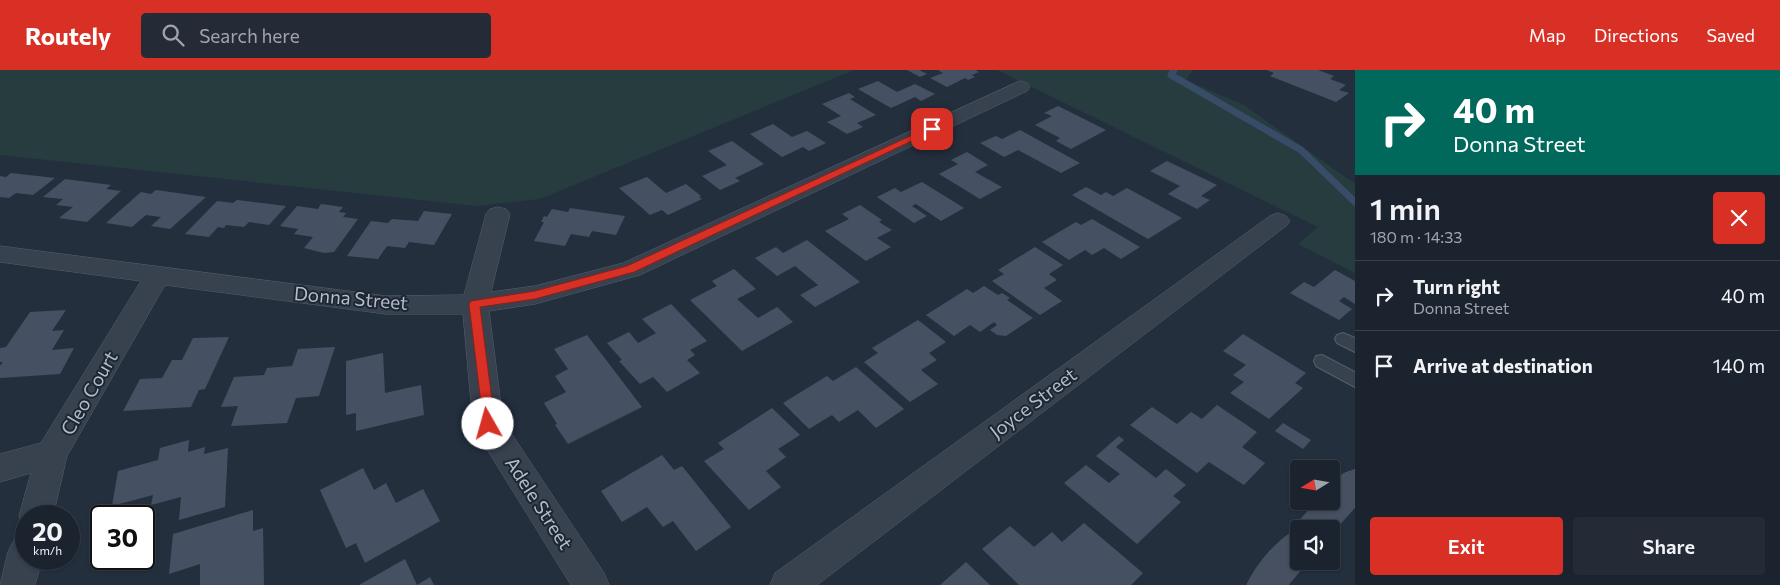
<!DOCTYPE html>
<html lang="en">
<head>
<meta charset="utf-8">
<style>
  body { margin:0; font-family:Commissioner,sans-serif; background:#242b36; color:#f1f3f6; height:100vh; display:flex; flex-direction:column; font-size:19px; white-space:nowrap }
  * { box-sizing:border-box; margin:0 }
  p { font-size:16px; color:#a0a4aa }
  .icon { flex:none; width:28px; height:28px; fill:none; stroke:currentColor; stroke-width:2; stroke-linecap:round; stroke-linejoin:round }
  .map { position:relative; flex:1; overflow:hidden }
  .panel { display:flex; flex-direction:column; background:#1b232e; width:425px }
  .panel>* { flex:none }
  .hud { background:#00695c; color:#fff; overflow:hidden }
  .needle { width:32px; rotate:259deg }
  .buttons { position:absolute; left:1290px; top:390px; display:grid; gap:10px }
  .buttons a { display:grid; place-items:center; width:50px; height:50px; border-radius:5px; background:#1b232e; box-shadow:0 1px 4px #0004,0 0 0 1px #39404a; font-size:25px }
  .speed { position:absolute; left:15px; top:435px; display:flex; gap:10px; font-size:25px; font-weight:700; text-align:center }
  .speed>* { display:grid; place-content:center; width:65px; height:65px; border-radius:50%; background:#1b232e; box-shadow:0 1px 4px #0004,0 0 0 1px #39404a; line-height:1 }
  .speed small { font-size:12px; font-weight:400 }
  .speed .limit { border:2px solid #111; border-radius:8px; background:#fff; color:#111 }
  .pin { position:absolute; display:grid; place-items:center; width:42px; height:42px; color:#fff; margin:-21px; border-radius:10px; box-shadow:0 2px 8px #0006 }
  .me { position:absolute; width:55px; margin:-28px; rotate:353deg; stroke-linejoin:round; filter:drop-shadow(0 0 4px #0008) }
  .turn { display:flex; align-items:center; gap:18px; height:105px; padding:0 15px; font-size:22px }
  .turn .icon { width:65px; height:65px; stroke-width:2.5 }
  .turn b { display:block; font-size:35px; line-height:42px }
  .round { display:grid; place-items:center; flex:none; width:52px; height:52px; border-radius:5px; background:#242b36 }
  .summary { display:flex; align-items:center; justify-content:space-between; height:85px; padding:0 15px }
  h1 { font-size:30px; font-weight:600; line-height:38px }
  .cta { display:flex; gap:10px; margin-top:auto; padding:10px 15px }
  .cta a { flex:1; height:58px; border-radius:5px; background:#d93025; color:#fff; font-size:20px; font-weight:600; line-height:58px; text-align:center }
  .cta a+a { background:#242b36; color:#f1f3f6 }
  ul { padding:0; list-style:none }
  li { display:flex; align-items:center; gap:15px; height:70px; padding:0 15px; border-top:1px solid #39404a }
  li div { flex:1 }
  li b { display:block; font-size:19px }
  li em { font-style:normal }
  header { display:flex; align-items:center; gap:30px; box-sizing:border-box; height:70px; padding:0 25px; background:#d93025; color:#fff }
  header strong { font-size:24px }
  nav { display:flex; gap:28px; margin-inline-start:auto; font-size:18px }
  .search { width:350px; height:45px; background:#242b36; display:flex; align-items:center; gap:12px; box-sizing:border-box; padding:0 18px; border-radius:5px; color:#a0a4aa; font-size:19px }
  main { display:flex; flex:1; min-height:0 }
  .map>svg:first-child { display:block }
  .green { fill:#263c3f }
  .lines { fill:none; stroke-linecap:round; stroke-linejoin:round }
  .stream { stroke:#394c67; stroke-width:7 }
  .building { fill:#455162 }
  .service-casing { stroke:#565f6c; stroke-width:2 }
  .minor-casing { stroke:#565f6c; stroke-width:1 }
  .secondary-casing { stroke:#565f6c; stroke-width:1 }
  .service { fill:#38414e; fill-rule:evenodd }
  .minor { fill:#38414e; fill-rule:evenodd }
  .secondary { fill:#465061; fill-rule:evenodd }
  .route { fill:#d93025; stroke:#8d1f18 }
  .labels { text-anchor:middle; stroke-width:4; stroke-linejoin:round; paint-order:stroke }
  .street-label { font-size:19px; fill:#b4bcc9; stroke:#1d2633 }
</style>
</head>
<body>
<header>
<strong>Routely</strong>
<div class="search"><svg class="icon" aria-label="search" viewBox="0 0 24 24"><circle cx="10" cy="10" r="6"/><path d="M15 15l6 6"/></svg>Search here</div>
<nav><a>Map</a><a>Directions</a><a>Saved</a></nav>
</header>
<main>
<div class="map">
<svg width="1355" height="515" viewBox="0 0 1355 515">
  <rect width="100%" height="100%" fill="#242f3e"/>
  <path class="green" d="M0 0H854L540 129 477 136 0 85Z
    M997 0H1193L1186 10 1244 35 1355 114V203L1298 174 1318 157Z"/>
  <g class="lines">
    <path class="stream" d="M1174 0 1171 5 1301 80 1355 132"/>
  </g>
  <path class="building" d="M907 0H919L927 4 920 7Z
    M938 0H975L979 2 972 5 975 7 968 10 965 8 947 17 930 8 943 3Z
    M1267 0H1318L1334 6 1330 9 1346 15 1339 20 1349 23 1336 32 1270 6 1274 3Z
    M878 11 897 22 915 14 935 24 921 31 915 27 891 38 858 19Z
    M849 23 855 27 850 29 876 45 857 53 863 57 847 64 827 52 841 46 822 34Z
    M1058 36 1106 60 1071 79 1056 71 1060 68 1035 55 1052 46 1044 43Z
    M773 54 792 67 807 61 826 73 809 81 803 77 782 87 750 64Z
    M1020 60 1080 93 1061 103 1018 80 1004 87 980 73 996 66 1002 69Z
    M732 71 764 94 735 108 740 111 720 120 702 106 727 95 708 81Z
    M967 82 988 95 975 102 1002 117 980 129 939 104 958 94 951 90Z
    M1167 91 1217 115 1201 126 1210 130 1197 139 1168 124 1180 116 1150 101Z
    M11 103 55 108 33 125 16 123 9 128 0 127V106L6 107Z
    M647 107 666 123 686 114 701 126 699 127 702 129 668 145 662 140 650 145 619 118Z
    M65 109 111 115 106 119 121 121 87 152 59 148 73 137 56 135 63 129 43 127Z
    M922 112 964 138 941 151 916 134 912 136 927 146 914 153 877 127 895 118 901 122Z
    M1086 117 1101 125 1106 122 1113 126 1127 118 1182 148 1148 169 1072 125Z
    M156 120 206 127 170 159 151 156 161 147 146 145 132 157 106 153 141 122 151 124Z
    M237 130 286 136 269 155 249 152 244 157 226 155 224 158 218 157 209 167 185 164 217 131 233 133Z
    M321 134 343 137 339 142 346 143 343 147 358 149 334 182 324 183 304 178 313 167 294 164 298 159 280 156 297 136 318 139Z
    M860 135 882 150 879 152 892 160 877 168 891 177 866 191 825 161 849 149 842 144Z
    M570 138 625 146 616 165 592 161 589 167 571 164 565 176 534 171 544 152H541L544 146 547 147 552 139 568 142Z
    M424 141 452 144 434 175 409 172 405 178 387 176 378 189 347 186 371 151 388 153 392 149 418 151Z
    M1092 149 1140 177 1121 189 1104 178 1092 185 1085 180 1069 190 1042 172 1076 152 1081 155Z
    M807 170 860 212 815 237 800 225 818 215 795 196 777 206 755 188 776 177 783 183Z
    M1035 177 1063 195 1049 204 1057 210 1044 218 1062 231 1040 245 992 211 1004 204 998 200Z
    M734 199 756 219 737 229 758 248 777 237 793 252 742 281 690 230 717 216 712 211Z
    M1335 200 1355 211V234L1344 227 1339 231 1352 239 1339 250 1290 223 1304 212 1314 217Z
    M984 216 998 225 1002 223 1010 228 1007 230 1033 248 1006 266 997 265 990 260 997 255 994 252 980 262 970 255 954 266 926 245 967 219 973 223Z
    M671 234 707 271 690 280 695 285 687 290 700 303 667 322 653 307 640 314 619 291 622 290 607 273 629 262 638 273 656 263 642 249Z
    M66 240 52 261 64 260 52 280 74 278 60 304 0 308V296L3 292H0V278L6 277 30 242Z
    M918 250 946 272 929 283 937 290 921 300 938 314 910 332 864 292 878 283 872 278Z
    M1243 264 1306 303 1295 313 1303 318 1269 349 1230 323 1244 312 1233 305 1246 295 1223 281Z
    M587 265 642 337 568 374 555 355 557 354 544 333 566 322 555 306 568 299 554 279Z
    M229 267 205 319 199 320 191 337 123 341 140 309 162 308 172 290H182L193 268Z
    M335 277 319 326 296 328 287 353 231 356 238 336 221 337 234 307 264 305 267 298 292 296 298 279Z
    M383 283 385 323 421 315 424 345 356 361V343L346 345V291Z
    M856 297 904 339 876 358 858 340 839 352 832 345 809 359 783 333 827 306 833 311Z
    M1217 335 1257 362 1242 377 1265 393 1244 415 1209 392 1197 403 1130 355 1152 337 1177 354 1191 342 1202 349Z
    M772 338 800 365 778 379 786 387 766 401 781 417 749 440 704 391 724 379 718 373Z
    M1283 353 1311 370 1303 379 1275 361Z
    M1119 366 1124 370 1116 377 1156 408 1166 399 1186 415 1173 426 1181 432 1137 474 1064 413 1086 395 1109 413 1120 404 1096 386Z
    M189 370 188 382 205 377 204 384 228 378 225 437 179 450 181 427 151 435 153 425 112 436 118 401 158 390 160 378Z
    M662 385 674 400 682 396 731 457 696 481 673 451 663 457 647 437 622 452 601 421Z
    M363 398 374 420 386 413 396 433 423 419 440 451 365 493 356 473 346 478 320 420Z
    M253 440V461L263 458 264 515H200V494L169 504 173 464Z
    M1084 453 1143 503 1131 515H1019L982 479 1010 456 1034 477 1052 462 1062 472Z
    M405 489 417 515 430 507 434 515H359Z
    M966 492 990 515H940Z"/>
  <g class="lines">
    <g class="service-casing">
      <path id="service" d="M1343 263 1355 268V282L1337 273 1335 269 1337 265Z
        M1322 285 1355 302V317L1316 296 1314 291 1316 286Z"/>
    </g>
    <g class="minor-casing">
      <path id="minor" d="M1020 11 1027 13 1030 17 1027 21 640 205 535 234 489 241 503 351 604 503 609 515H571L477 363 473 354 463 244H386L165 215 67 386 53 446H26V458L24 457 19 446 31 403 0 412V384L41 373 141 211 0 192V176L386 226 464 225 486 144 490 139 498 137 506 139 510 144 491 222 535 216 623 193Z
        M1278 143 1286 146 1290 151 1286 156 817 515H770L775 503 1270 146Z
        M26 466V489H42L35 515H0L8 482 14 470Z"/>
    </g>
    <g class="secondary-casing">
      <path id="secondary" d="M1355 400V437L1331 464V459H1299V491H1308L1288 515H1247C1255 496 1278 468 1297 460L1302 448 1317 431H1331V417L1343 404Z"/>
    </g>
    <use href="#service" class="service"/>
    <use href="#minor" class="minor"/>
    <use href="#secondary" class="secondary"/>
  </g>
  <path class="route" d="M932 56 935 57V60L634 202 535 229 480 237 495 354 493 358 488 359 484 358 469 234 471 231 535 221 627 196Z"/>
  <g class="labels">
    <g class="street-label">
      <text transform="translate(351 228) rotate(5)" y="7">Donna Street</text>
      <text transform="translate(89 323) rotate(-60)" y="7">Cleo Court</text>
      <text transform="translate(1033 333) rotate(-37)" y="7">Joyce Street</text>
      <text transform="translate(539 433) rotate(57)" y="7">Adele Street</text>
    </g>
  </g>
</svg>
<div class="buttons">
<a><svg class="needle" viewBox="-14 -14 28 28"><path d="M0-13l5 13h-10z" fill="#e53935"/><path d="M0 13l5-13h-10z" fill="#a0a4aa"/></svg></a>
<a><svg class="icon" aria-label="sound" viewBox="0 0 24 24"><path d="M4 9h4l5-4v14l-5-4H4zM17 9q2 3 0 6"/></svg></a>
</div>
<div class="speed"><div>20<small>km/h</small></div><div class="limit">30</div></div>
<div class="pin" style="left:932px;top:59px;background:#d93025"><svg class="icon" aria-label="arrive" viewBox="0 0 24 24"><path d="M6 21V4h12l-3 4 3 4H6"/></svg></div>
<svg class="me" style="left:488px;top:354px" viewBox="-20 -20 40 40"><circle r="19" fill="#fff"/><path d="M0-13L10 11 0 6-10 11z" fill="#d93025"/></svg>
</div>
<section class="panel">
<div class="hud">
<div class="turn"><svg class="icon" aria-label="right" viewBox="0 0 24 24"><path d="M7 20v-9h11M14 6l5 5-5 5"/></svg><div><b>40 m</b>Donna Street</div></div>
</div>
<div class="summary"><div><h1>1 min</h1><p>180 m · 14:33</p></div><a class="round" style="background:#d93025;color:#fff"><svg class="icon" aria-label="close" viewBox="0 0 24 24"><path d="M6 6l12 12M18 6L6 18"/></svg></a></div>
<ul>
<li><svg class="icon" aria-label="right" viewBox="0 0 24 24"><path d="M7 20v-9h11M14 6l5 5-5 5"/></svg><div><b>Turn right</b><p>Donna Street</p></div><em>40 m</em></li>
<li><svg class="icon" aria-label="arrive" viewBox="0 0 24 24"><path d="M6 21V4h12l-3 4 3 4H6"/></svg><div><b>Arrive at destination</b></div><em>140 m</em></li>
</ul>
<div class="cta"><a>Exit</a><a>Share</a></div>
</section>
</main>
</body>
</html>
